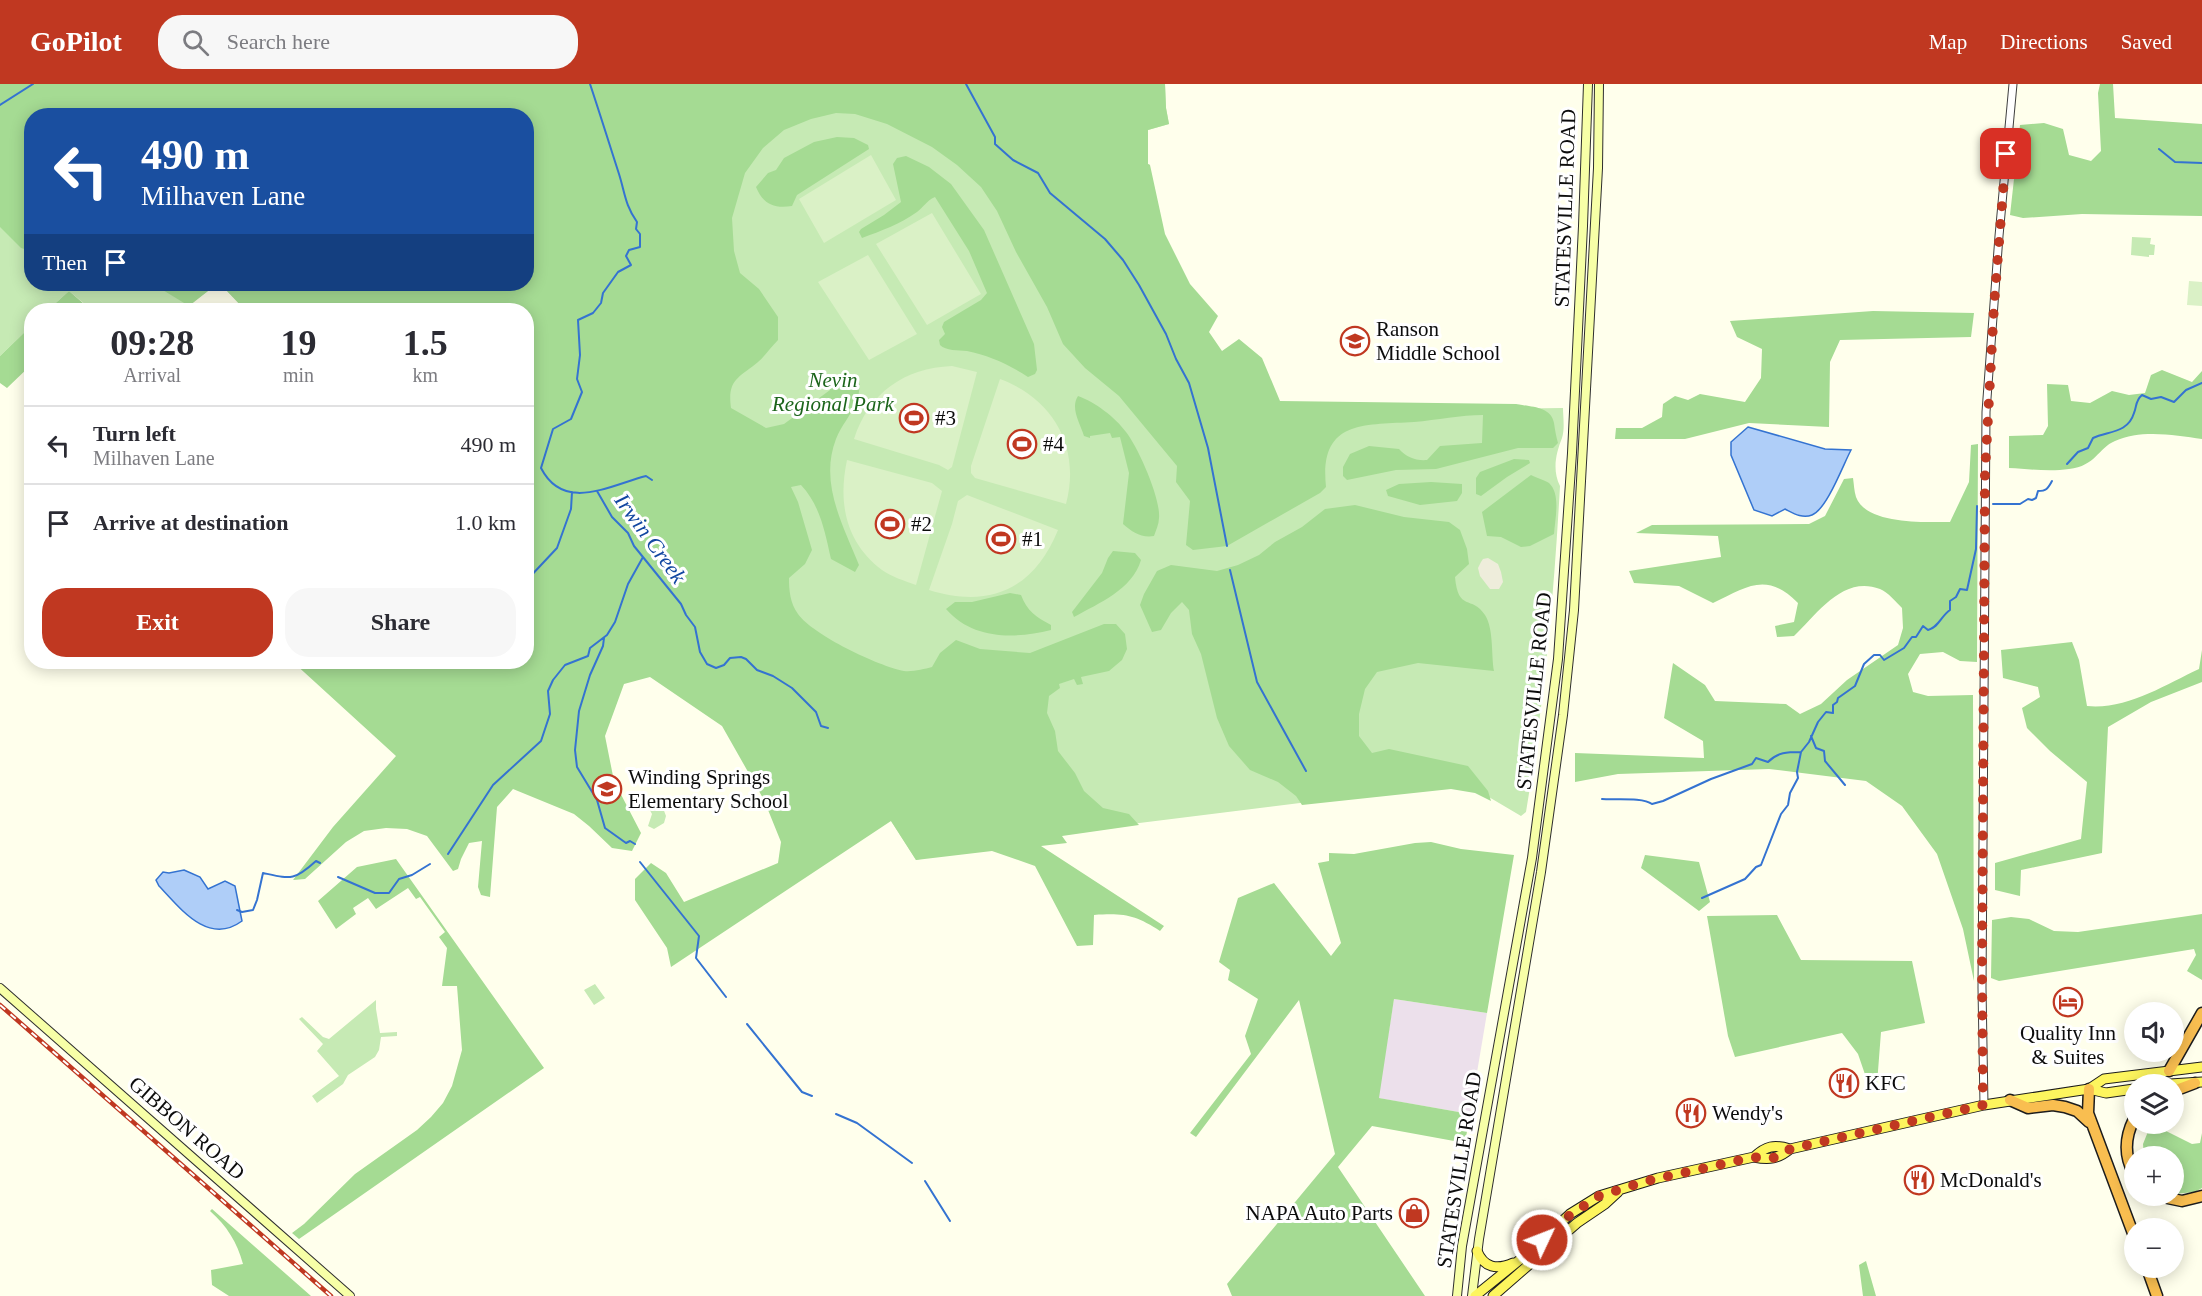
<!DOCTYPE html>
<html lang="en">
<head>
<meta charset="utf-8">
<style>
  body { margin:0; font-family:Georgia,serif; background:#f7f7f7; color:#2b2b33; height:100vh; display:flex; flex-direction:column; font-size:22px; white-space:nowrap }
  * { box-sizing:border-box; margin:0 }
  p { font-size:20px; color:#7c7c81 }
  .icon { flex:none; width:33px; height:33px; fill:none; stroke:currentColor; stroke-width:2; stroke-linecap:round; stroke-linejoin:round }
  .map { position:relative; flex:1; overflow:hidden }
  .panel { position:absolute; left:24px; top:219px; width:510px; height:366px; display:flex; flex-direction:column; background:#fff; border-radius:24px; box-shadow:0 3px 15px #0003 }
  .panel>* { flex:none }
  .hud { position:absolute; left:24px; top:24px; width:510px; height:183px; border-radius:24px; box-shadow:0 3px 15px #0003; background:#1a4fa0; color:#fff; overflow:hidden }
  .fabs { position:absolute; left:2124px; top:918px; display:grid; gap:12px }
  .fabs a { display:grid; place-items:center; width:60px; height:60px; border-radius:50%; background:#fff; box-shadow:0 3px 15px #0003; font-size:30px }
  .pin { position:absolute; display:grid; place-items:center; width:51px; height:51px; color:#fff; margin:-26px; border-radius:12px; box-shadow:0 3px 9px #0006 }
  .me { position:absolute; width:66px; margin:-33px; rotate:47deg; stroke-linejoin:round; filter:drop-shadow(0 0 4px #0008) }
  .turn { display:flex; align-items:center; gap:21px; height:126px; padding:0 18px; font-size:27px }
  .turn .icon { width:78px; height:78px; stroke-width:2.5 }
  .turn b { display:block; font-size:42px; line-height:51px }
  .then { display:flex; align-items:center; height:57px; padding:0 18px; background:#0003; gap:12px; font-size:22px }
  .eta { display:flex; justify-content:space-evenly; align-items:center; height:102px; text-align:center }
  .eta b { font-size:36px; font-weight:800; line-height:42px }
  .button { display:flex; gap:12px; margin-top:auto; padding:12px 18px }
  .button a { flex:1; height:69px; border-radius:24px; background:#c03821; color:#fff; font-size:24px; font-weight:800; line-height:69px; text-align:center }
  .button a+a { background:#f7f7f7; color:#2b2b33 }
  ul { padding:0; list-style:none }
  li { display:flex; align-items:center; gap:18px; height:78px; padding:0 18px; border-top:2px solid #e1e1e2 }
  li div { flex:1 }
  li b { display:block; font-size:22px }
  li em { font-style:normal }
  header { display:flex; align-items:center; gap:36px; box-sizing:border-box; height:84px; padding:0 30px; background:#c03821; color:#fff }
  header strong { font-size:28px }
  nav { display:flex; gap:33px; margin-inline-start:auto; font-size:21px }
  .search { width:420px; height:54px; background:#f7f7f7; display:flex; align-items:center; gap:15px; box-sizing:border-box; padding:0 21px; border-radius:24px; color:#7c7c81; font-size:22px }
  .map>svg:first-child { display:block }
  .industrial { fill:#ece0eb }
  .green { fill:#c6eab4 }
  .forest { fill:#a5db93 }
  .pitch { fill:#daf1c6 }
  .plaza { fill:#eeeddb }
  .water { fill:#afcef8; stroke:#3473d1; stroke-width:1.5 }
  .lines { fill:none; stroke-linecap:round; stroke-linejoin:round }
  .stream { stroke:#3473d1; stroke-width:2 }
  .tertiary-casing { stroke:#3f3f3f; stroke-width:9 }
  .secondary-casing { stroke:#2e2e2e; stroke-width:10 }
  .primary-casing { stroke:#1d1d1d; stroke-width:11 }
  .motorway-casing { stroke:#1d1d1d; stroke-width:13 }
  .tertiary { stroke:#fff; stroke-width:7 }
  .secondary { stroke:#f7ffa7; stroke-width:8 }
  .primary { stroke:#fdf55e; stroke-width:9 }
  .motorway { stroke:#f9be50; stroke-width:10 }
  .rail-casing { stroke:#c03821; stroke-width:4.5 }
  .rail { stroke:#fff; stroke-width:2; stroke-dasharray:7; stroke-linecap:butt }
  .route { stroke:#c03821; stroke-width:10; stroke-dasharray:0 18 }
  .labels { text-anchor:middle; stroke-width:6; stroke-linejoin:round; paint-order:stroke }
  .street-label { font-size:21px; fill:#0c0c0c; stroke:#fff }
  .poi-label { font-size:21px; fill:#0c0c0c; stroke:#fff; text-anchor:start }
  .park-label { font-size:21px; font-style:italic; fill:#1c651b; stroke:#fff }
  .water-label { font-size:22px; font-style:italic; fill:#1247a1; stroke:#fff }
</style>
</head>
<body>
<header>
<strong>GoPilot</strong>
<div class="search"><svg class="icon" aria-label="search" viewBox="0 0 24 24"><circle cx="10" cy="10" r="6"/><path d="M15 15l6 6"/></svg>Search here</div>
<nav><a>Map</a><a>Directions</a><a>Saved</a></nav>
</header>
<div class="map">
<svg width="2202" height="1212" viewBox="0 0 2202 1212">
  <rect width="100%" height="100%" fill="#ffffec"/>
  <path class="industrial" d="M1394 915 1487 929 1470 1030 1378 1014Z"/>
  <path class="green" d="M0 0H1165L1166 24 1169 40 1148 46V80L1150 81 1139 329 1563 324C1563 332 1565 345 1562 354 1556 369 1552 386 1560 402 1554 511 1544 620 1526 728L1521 732 1477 706 1452 700 1027 753 916 776 891 737 526 516V32H32V200H400L396 226H245L227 207H208L182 226H92L69 207 48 226H32L31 242 0 272Z
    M2132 153 2151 154 2150 160 2155 161 2154 171H2149V173L2131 171Z
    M655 714 660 716 666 732 664 739 654 745 648 742 652 730 646 719 650 715Z
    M595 900 605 914 594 921 584 906Z
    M376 916V925L380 949 397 948V952L381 953 379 966 375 973 348 991 343 1000 317 1019 312 1012 339 992 317 967 323 960 299 935 302 933 323 953 329 955Z"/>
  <path class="forest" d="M0 0H1165L1166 24 1169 40 1148 46V80L1150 81 1165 150 1190 200 1218 232 1209 248 1222 267 1239 255 1262 274 1280 317 1516 320C1530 323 1551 322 1554 339 1555 346 1556 352 1558 359L1553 364H1518L1436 385 1396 386 1347 396 1343 392V383L1350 370 1369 362 1399 365C1406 373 1416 377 1427 376L1440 362 1482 359 1483 331C1461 331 1437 336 1414 338 1363 341 1319 336 1326 403L1320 409 1227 462 1193 466 1186 461 1190 417 1176 398 1177 382 1119 312 1085 284 1063 260 1047 223 1016 168 997 127 981 103 957 81 932 63 887 40 855 30 836 29 811 35 784 46 763 64 745 89 732 134 734 167 740 189 759 205 778 233V256C771 263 765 272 758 278 739 294 727 295 731 324L766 344 784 340 830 306 829 299C840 292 849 295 860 300 859 306 859 313 856 319 851 331 841 342 836 355 819 399 843 441 859 481L855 488 831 475C825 448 820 421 801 401L791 403 798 418 812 466 805 480 789 494C789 506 790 519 798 530 813 551 878 582 904 587 913 588 924 585 932 583L940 569 956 556 980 565 1030 569 1104 540H1116L1125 550 1127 565 1122 576 1109 587 1081 593 1083 600 1077 601 1074 595 1059 600 1060 604 1049 612 1047 629 1055 647 1058 667 1075 689 1084 707 1103 724 1129 730 1139 741 1062 752 1067 759 1041 762 1164 842 1160 847C1135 831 1125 829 1094 831L1093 861 1077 862 1035 782 992 767 916 776 891 737 671 883 667 864 635 816V795L651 779 666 789 684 818 778 779 781 758 764 716 722 642 650 593 624 600 605 652 614 697 641 749 632 767 612 764 589 742 574 730 513 705 497 723 490 813 481 811 478 803 482 757 469 759 461 775 458 785 453 787 427 752 407 745 386 744 364 747 346 758 305 795 293 796 333 743 396 672 293 578H526V226H245L227 207H208L189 222 153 200H526V32H32L31 167 21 164 0 143Z
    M2100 0H2113L2115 34 2202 40V132L2082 130 2023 134 2010 131 2020 41 2044 39 2063 45 2069 71 2091 77 2101 67 2098 9Z
    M837 53 854 54 868 61 869 65 797 111 792 122C774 125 763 120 756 103L768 89 776 86 784 74 814 58Z
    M906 72 929 83 951 100 984 146 1034 260 1037 286 1035 290 1028 293C1010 281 988 271 967 267 958 266 946 267 940 261L939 256 945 250 942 243 944 238 981 216 987 209 969 167 935 113C926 117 924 123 917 128 900 140 881 147 862 154L859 148 861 145 884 131 901 118 893 80 897 74Z
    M69 207 91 226H48Z
    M1873 227 1974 229 1971 253 1840 256 1830 278 1829 343 1749 339 1685 355H1615L1616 344H1642L1662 333 1663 320 1675 312 1688 316 1700 310 1745 318 1761 294 1762 265 1737 253 1730 237Z
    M31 242V281L7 304 0 299V272Z
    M2162 286 2192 298 2202 287V355C2175 351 2141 345 2115 357 2098 364 2096 382 2069 385 2050 388 2028 385 2009 384V352L2043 351 2048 342 2047 300 2068 301 2071 317 2090 319 2112 307 2129 311 2145 309 2151 291Z
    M1078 312C1095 318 1115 333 1126 348 1138 363 1161 415 1159 434 1159 440 1156 446 1154 452 1141 454 1132 448 1123 440L1129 389 1120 353 1112 354 1110 349 1090 352V354L1084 352C1080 339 1070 324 1078 312Z
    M1978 360 1977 578 1960 577 1943 568 1920 570 1908 590 1913 608 1928 612 1973 611 1974 897 1963 845 1937 770 1902 722 1866 697 1769 685 1618 690 1575 698V669L1704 674 1703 657 1664 634 1673 579 1705 601 1715 617 1786 620 1800 630 1821 620 1847 596 1898 561 1903 544 1902 524C1896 518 1888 508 1880 505 1843 491 1818 529 1794 552L1777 553 1775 542 1794 538 1798 519C1766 487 1747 503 1713 519L1679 502 1634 499 1629 487 1721 473 1718 452 1636 449 1652 441 1809 440 1825 432 1844 395 1853 394C1854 400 1854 407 1856 413 1866 441 1926 438 1950 438L1969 398 1971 361Z
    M1514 375 1529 376 1530 379 1507 393 1481 412 1476 410V394L1480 388Z
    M1531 391C1536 394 1545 396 1549 399 1561 410 1555 435 1554 450L1530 462 1521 463 1501 453 1487 452 1482 428Z
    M1431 398 1462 400V409L1457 417 1420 421 1388 412 1386 406 1399 400Z
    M1355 421 1404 433 1449 438 1460 446 1467 465 1469 480 1455 493C1458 528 1472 511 1485 531 1494 545 1491 571 1494 587L1418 579 1377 588 1365 605 1359 630V652L1372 669 1389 665 1468 682 1488 707 1491 717 1475 709 1451 705 1302 721 1296 712 1278 698 1250 686 1229 662 1217 634 1201 570 1192 550 1189 526 1182 518 1171 529 1161 546 1152 548 1140 521 1144 510 1157 487 1171 481 1217 487 1238 481 1259 471 1275 458 1302 443 1325 425Z
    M1113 467 1135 469 1141 476C1132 506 1099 519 1074 533L1072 528 1102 489 1108 474Z
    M1010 509 1021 511C1027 527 1036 533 1051 541V546C1015 555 973 556 946 525L955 518H972Z
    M2072 558 2079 576 2087 622C2126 626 2165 601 2199 585L2202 566V598L2151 618 2108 643 2102 769 2021 786 2020 812 1995 806V779L2081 755 2087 698 2050 667 2027 644 2022 624 2040 613 2038 603 2003 594 2001 566Z
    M1431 758 1461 765 1514 771 1487 929 1394 915 1379 1014 1470 1030 1465 1059 1372 1042 1338 1083 1425 1212H1232L1227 1200 1335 1070 1299 916 1196 1053 1190 1049 1251 970 1245 952 1258 915 1228 896 1230 886 1219 878 1238 814 1274 799 1331 872 1341 859 1318 779 1329 777V769L1354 770 1415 759Z
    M1645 771 1699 778 1710 818 1699 827 1641 784Z
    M396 775 544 984 299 1155 292 1149 304 1140 355 1090 417 1046 431 1033 443 1019 452 1002 462 966 457 902H442L447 864 439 853 445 848 420 813 416 815 408 804 376 825 368 814 353 824 356 830 336 845 318 817 357 783Z
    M2202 830V896L2187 887 2196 871 2194 865 1999 897 1991 894 1992 836 2011 833 2029 835 2054 847 2078 848Z
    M1777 831 1801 876 1912 877 1925 939 1881 948 1877 1000 1869 1002 1858 970 1842 949 1735 973 1728 952 1707 832Z
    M2160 1044 2192 1060 2200 1059 2202 1049V1104L2195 1108 2174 1110V1072H2144L2143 1060 2149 1045Z
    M212 1125 311 1212H229L212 1201 211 1186 243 1180C237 1158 227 1142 210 1127Z
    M1866 1177 1876 1212H1863L1859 1181Z"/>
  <path class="pitch" d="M871 71 896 116 824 159 799 115Z
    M932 129 981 210 927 241 876 160Z
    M868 171 917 250 869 276 818 198Z
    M2189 197 2202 198V222L2187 221Z
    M952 282 977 288 952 383 948 386 939 381 854 355C869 309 904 284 952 282Z
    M1000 295C1054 315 1081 364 1066 420L975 394 971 389V382Z
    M847 376 932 399 942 407 916 501C905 497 892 493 882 486 845 458 838 418 847 376Z
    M967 411 1058 446C1034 505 990 525 929 506L952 440 958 417Z"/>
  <path class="plaza" d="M1488 474 1498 480 1501 488 1503 498 1499 505H1490L1480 492 1478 484 1481 478 1483 475Z"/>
  <path class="water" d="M1748 343 1825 365 1851 366C1843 381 1827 425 1812 431 1802 435 1793 429 1785 425L1772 432 1754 426 1731 371V358Z
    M184 786 200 793 208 805 225 797 235 802 242 837C208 862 180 824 159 802L156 796 163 788 169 789Z"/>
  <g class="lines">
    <path class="stream" d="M590 0C600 30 609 59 619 90 625 109 625 121 637 138L636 145 640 150V163L629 166 626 172 631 181 618 188 603 209 601 219 593 229 578 236 580 271 577 295 582 308 571 335 553 345 541 384C564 429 610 401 646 392L652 396
      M966 0 995 53V60L1013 76 1038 89 1050 109 1105 155 1123 176 1139 201 1166 250 1176 275 1189 299 1208 364 1227 462
      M0 21 33 0
      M2159 65 2175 78 2202 79
      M2067 380 2078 368 2088 364 2093 354C2109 347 2128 349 2134 329 2137 322 2135 317 2142 311L2151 315 2161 313 2174 318 2186 306 2202 299
      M597 407 612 433 628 449 634 462 681 520 686 531 695 543 700 568 707 580 716 584 724 581 730 574 741 573 746 575 757 586 773 592 792 604 816 628 821 642 828 644
      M1993 420H2020L2028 415 2032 416 2036 414 2038 407C2047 407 2048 404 2052 397
      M1230 486 1257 598 1306 687
      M526 497 557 464 571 425 572 408
      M604 554 603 562 590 591 579 627 575 666 577 683 597 716 605 744 626 759 630 757 635 760
      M1811 652 1816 664 1824 667 1825 677 1845 701
      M1602 715C1616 716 1643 713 1652 720L1663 717 1711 695 1752 680 1756 674 1768 678C1778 668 1787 668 1801 668
      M448 770 493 701 541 657 550 630 548 607 553 596 565 581 588 572 590 564 607 551 615 538 628 500 643 473
      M640 778 699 852 696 874 726 913
      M338 793 375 809H389L399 795 412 791 430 780
      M1702 814 1745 795 1756 783 1761 781 1781 730 1788 721 1790 709 1798 694 1797 688 1801 668 1809 658 1818 638 1826 628 1833 629V621L1837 618 1838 614 1855 602 1864 580 1874 571H1880L1884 576 1904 564 1912 553H1916L1923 542 1928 546C1939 543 1941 532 1950 526V517L1956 513 1960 505 1967 506 1976 465 1977 422
      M237 826 242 828 253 826 257 816 263 789C291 795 294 797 316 777L320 779
      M747 940 802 1008 812 1012
      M836 1030 857 1039 912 1079
      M925 1097 950 1137"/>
    <g class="tertiary-casing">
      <path id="tertiary" d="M1984 1021 1982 904 1986 328 1999 152 2013 0"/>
    </g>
    <g class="secondary-casing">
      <path id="secondary" d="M0 904 350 1212
        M1457 1212 1462 1162 1532 774 1558 575 1572 369 1583 142 1588 0
        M1472 1212 1479 1155 1541 788 1563 631 1574 526 1598 84 1599 0"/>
    </g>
    <g class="primary-casing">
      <path id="primary" d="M2170 1000 2202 998
        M2089 1005 2104 995 2202 983
        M1754 1073C1766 1062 1774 1060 1790 1065
        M1477 1167C1484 1184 1497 1186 1513 1179
        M1475 1212 1527 1170 1570 1130 1599 1112 1658 1094 1754 1073C1769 1076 1778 1075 1790 1065L1984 1021 2089 1005 2106 1009 2134 1005
        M1493 1212 1577 1139 1605 1120 1618 1108"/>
    </g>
    <g class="motorway-casing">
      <path id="motorway" d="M2169 987 2202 929
        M2089 1005 2088 1029 2134 1152
        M2174 1007 2195 999
        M2010 1016 2028 1024 2053 1021 2065 1023 2077 1027 2089 1038
        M2134 1035C2125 1053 2124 1072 2134 1090
        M2158 1112 2182 1117 2202 1112
        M2147 1184 2157 1212"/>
    </g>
    <use href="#tertiary" class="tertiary"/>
    <use href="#secondary" class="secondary"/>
    <use href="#primary" class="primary"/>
    <use href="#motorway" class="motorway"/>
    <g class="rail-casing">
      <path id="rail" d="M0 921 331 1212"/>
    </g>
    <use href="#rail" class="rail"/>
  </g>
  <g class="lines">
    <path class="route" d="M1542 1156 1570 1131 1599 1112 1647 1097 1754 1073C1769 1076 1778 1075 1790 1065L1983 1021 1982 883 1985 389 1994 222 2006 70"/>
  </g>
  <defs>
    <g id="school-ring" transform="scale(1.5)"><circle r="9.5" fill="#fff" stroke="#c03821" stroke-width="1.5"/><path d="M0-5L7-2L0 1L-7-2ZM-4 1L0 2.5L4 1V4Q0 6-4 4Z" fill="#c03821"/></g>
    <g id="stadium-ring" transform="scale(1.5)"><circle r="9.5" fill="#fff" stroke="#c03821" stroke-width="1.5"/><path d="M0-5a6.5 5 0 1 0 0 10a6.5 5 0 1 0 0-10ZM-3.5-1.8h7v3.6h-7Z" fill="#c03821"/></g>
    <g id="hotel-ring" transform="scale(1.5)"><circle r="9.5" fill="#fff" stroke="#c03821" stroke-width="1.5"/><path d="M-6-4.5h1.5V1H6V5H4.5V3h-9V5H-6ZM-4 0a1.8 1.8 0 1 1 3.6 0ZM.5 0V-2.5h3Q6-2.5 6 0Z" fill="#c03821"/></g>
    <g id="restaurant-ring" transform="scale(1.5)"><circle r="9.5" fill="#fff" stroke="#c03821" stroke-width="1.5"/><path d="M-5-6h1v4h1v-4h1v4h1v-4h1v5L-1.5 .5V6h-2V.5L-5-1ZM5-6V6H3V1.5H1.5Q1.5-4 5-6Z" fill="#c03821"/></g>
    <g id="shop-ring" transform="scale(1.5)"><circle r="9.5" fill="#fff" stroke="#c03821" stroke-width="1.5"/><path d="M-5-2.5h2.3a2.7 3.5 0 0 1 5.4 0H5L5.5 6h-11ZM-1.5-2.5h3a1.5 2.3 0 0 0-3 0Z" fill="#c03821"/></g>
  </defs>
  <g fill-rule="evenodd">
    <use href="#school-ring" x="1355" y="257"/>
    <use href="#stadium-ring" x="914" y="334"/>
    <use href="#stadium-ring" x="1022" y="360"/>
    <use href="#stadium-ring" x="890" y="440"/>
    <use href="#stadium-ring" x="1001" y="455"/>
    <use href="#school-ring" x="607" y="705"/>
    <use href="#hotel-ring" x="2068" y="918"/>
    <use href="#restaurant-ring" x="1844" y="999"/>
    <use href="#restaurant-ring" x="1691" y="1029"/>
    <use href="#restaurant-ring" x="1919" y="1096"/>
    <use href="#shop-ring" x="1414" y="1129"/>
  </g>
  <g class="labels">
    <g class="street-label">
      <text transform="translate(1565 124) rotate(-88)" y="7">STATESVILLE ROAD</text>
      <text transform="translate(1534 607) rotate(-84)" y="7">STATESVILLE ROAD</text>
      <text transform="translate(187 1044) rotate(41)" y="7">GIBBON ROAD</text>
      <text transform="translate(1459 1086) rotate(-81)" y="7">STATESVILLE ROAD</text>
    </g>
    <g class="poi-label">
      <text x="1376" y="252">Ranson<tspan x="1376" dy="24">Middle School</tspan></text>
      <text x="935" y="341">#3</text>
      <text x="1043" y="367">#4</text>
      <text x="911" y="447">#2</text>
      <text x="1022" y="462">#1</text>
      <text x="628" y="700">Winding Springs<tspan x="628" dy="24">Elementary School</tspan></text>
      <text x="2068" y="956" text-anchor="middle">Quality Inn<tspan x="2068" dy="24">&amp; Suites</tspan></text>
      <text x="1865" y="1006">KFC</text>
      <text x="1712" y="1036">Wendy's</text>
      <text x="1940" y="1103">McDonald's</text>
      <text x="1393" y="1136" text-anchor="end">NAPA Auto Parts</text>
    </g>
    <g class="park-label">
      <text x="833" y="303">Nevin<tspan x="833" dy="24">Regional Park</tspan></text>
    </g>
    <g class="water-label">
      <text transform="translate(651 454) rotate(54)" y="8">Irwin Creek</text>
    </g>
  </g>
</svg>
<div class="fabs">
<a><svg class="icon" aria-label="sound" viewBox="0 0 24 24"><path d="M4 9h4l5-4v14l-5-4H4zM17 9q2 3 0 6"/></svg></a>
<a><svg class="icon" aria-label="layers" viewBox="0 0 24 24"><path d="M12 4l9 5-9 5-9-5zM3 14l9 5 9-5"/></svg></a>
<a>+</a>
<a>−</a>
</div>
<div class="pin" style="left:2006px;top:70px;background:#d93025"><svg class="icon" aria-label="arrive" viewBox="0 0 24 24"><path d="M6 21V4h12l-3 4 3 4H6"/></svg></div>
<svg class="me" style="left:1542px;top:1156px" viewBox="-20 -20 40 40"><circle r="17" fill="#c03821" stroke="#fff" stroke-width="3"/><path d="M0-11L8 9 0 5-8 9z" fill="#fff"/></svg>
<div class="hud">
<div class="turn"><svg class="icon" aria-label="left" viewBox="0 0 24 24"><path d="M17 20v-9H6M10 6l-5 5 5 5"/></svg><div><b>490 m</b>Milhaven Lane</div></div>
<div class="then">Then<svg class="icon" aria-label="arrive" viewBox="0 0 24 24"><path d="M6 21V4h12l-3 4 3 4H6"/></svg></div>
</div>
<section class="panel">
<div class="eta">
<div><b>09:28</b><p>Arrival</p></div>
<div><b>19</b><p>min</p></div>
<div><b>1.5</b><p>km</p></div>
</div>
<ul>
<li><svg class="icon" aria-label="left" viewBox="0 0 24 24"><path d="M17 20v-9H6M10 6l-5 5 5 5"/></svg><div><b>Turn left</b><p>Milhaven Lane</p></div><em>490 m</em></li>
<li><svg class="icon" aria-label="arrive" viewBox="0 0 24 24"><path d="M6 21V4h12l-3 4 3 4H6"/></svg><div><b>Arrive at destination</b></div><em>1.0 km</em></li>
</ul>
<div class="button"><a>Exit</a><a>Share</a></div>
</section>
</div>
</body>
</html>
